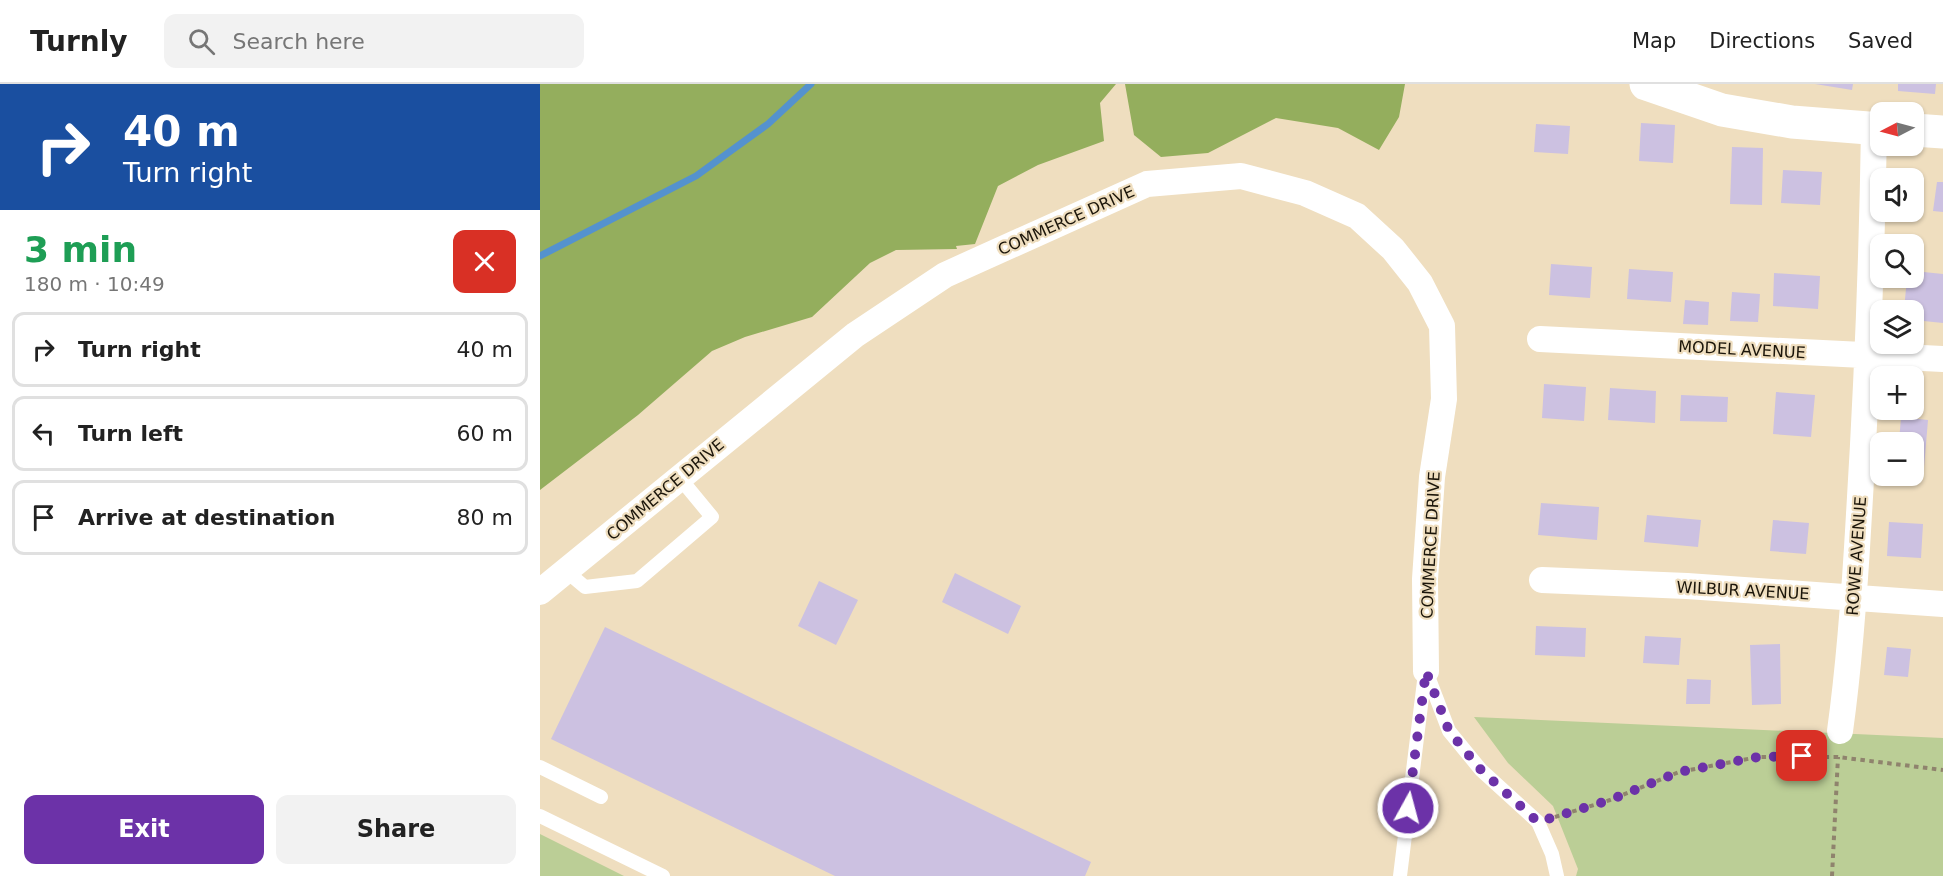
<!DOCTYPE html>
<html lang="en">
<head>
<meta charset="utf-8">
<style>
  body { margin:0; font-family:"DejaVu Sans",sans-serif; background:#f2f2f2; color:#222; height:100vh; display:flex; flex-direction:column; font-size:22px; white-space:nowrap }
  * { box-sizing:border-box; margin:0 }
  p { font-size:20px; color:#767676 }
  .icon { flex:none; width:33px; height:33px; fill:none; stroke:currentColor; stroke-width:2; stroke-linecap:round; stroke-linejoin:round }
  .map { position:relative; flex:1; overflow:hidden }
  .side { display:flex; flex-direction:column; background:#fff; width:540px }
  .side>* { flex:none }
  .top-card { background:#1a4fa0; color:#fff; overflow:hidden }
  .needle { width:39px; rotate:264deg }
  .buttons { position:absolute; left:1330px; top:18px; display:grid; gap:12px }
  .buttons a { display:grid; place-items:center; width:54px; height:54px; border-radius:12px; background:#fff; box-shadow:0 2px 4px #0004; font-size:30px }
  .pin { position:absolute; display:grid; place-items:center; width:51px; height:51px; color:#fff; margin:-26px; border-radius:12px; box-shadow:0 3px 9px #0006 }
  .me { position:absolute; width:66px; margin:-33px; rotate:7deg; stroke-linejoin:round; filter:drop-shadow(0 0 4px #0008) }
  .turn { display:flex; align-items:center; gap:21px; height:126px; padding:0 24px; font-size:27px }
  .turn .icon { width:78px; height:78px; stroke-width:2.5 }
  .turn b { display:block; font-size:42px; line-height:51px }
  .round { display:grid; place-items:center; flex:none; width:63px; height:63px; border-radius:12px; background:#f2f2f2 }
  .head { display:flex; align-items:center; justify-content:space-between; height:102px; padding:0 24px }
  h1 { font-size:36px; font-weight:700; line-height:45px; color:#1e9e55 }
  .action { display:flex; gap:12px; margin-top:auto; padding:12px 24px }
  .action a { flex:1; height:69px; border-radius:12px; background:#6c32a8; color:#fff; font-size:24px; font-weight:700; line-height:69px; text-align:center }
  .action a+a { background:#f2f2f2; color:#222 }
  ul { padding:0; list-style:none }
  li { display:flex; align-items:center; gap:18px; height:75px; margin:0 12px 9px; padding:0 12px; border:3px solid #e0e0e0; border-radius:12px }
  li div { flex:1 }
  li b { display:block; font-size:22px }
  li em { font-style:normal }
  header { display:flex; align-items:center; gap:36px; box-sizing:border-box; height:84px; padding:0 30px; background:#fff; border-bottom:2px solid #e0e0e0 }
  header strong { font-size:28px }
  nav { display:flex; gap:33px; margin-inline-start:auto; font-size:21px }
  .search { width:420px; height:54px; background:#f2f2f2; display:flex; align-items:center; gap:15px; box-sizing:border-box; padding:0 21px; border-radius:12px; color:#767676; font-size:22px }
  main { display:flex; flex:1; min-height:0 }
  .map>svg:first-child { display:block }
  .green { fill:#bbce96 }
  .forest { fill:#94ae5d }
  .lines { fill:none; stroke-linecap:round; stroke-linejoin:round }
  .stream { stroke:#5492ce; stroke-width:7 }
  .building { fill:#ccc1e1 }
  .path { stroke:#8f836d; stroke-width:4; stroke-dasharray:4.5 4.5; stroke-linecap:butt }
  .service { stroke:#fff; stroke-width:14 }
  .minor { stroke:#fff; stroke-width:26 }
  .tertiary { stroke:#fff; stroke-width:33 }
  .route { stroke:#6c32a8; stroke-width:10; stroke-dasharray:0 18 }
  .labels { text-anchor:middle; stroke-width:4.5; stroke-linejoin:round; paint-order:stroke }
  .street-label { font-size:16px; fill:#1b150a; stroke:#efdebf }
</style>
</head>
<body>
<header>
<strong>Turnly</strong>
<div class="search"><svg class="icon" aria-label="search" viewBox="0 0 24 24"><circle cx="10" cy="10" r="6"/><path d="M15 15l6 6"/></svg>Search here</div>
<nav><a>Map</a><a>Directions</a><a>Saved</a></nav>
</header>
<main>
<section class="side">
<div class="top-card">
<div class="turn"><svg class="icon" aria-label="right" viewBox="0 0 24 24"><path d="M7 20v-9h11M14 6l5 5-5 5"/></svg><div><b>40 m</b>Turn right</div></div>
</div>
<div class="head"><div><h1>3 min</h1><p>180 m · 10:49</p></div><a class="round" style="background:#d93025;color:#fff"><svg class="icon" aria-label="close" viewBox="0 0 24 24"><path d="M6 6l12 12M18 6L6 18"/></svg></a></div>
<ul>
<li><svg class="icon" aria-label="right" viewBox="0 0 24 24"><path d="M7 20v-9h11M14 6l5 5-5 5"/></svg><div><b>Turn right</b></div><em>40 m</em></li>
<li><svg class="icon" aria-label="left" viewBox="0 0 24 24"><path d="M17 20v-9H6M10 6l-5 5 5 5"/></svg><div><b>Turn left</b></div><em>60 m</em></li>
<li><svg class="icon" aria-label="arrive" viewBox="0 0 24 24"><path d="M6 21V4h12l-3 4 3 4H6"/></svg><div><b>Arrive at destination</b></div><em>80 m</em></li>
</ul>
<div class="action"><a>Exit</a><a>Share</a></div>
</section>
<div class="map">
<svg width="1403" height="792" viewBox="0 0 1403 792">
  <rect width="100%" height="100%" fill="#efdebf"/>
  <path class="green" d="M934 633 1403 654V792H1036L1038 785 1013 722 968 679Z
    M0 750 84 792H0Z"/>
  <path class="forest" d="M0 0H576L560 19 564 57 498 81 458 102 435 160 416 162 417 165 356 166 330 179 272 233 205 253 172 267 98 331 0 406Z
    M585 0H865L859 33 839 66 798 44 736 34 668 69 621 73 594 51Z"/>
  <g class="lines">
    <path class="stream" d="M0 172 156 92 228 40 271 0"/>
  </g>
  <path class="building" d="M1275 0H1313L1312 6Z
    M1358 0H1396L1395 10 1358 7Z
    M1101 39 1135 41 1133 79 1099 77Z
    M996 40 1030 42 1028 70 994 68Z
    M1192 63 1223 64 1222 121 1190 120Z
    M1243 86 1282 88 1280 121 1241 119Z
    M1397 98H1403V128L1393 127Z
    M1011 180 1052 183 1050 214 1009 211Z
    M1089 185 1133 188 1131 218 1087 215Z
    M1374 187 1403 190V239L1374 236V226H1364L1367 194H1374Z
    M1234 189 1280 192 1278 225 1233 222Z
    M1192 208 1220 210 1218 238 1190 237Z
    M1145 216 1169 218 1168 241 1143 240Z
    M1004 300 1046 303 1044 337 1002 334Z
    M1070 304 1116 307 1115 339 1068 336Z
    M1236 308 1275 311 1271 353 1233 350Z
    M1141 311 1188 313 1187 338 1140 337Z
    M1361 333 1388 336 1384 384 1374 383V358H1359Z
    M1001 419 1059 423 1057 456 998 451Z
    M1107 431 1161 436 1158 463 1104 458Z
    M1233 436 1269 439 1266 470 1230 467Z
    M1349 438 1383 440 1381 474 1347 472Z
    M415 489 481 522 468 550 402 518Z
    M279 497 318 516 296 561 258 542Z
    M996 542 1046 544 1045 573 995 571Z
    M65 543 551 778 545 792H295L11 655Z
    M1105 552 1141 554 1139 581 1103 579Z
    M1240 560 1241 620 1212 621 1210 561Z
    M1347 563 1371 565 1368 593 1344 591Z
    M1147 595 1171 596 1170 620H1146Z"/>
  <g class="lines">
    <path class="path" d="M1015 733 1070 716 1139 688 1218 673H1298L1403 686
      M1292 792 1298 673"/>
    <path class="service" d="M26 487 45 503 97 497 172 433 139 393
      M886 587 909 647 941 686 998 738 1012 770 1017 792
      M0 683 61 713
      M0 732 123 792
      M860 792 885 589"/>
    <path class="minor" d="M1000 255 1403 275
      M1002 496 1147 502 1403 520
      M0 508 315 251 405 191 607 100 701 92 765 109 817 132 853 165 880 199 902 242 904 315 892 393 885 495 886 587
      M1300 647C1310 575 1315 502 1319 430 1327 301 1332 173 1334 44"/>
    <path class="tertiary" d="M1106 0 1182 26 1252 38 1341 45
      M1374 46 1403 48"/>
  </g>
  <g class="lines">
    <path class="route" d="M868 724 886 587 909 647 941 686 998 738 1070 716 1139 688 1218 673 1262 672"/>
  </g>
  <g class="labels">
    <g class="street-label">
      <text transform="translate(526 136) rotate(-24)" y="6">COMMERCE DRIVE</text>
      <text transform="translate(1202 265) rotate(3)" y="6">MODEL AVENUE</text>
      <text transform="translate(125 405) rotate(-40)" y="6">COMMERCE DRIVE</text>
      <text transform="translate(890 461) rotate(-87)" y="6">COMMERCE DRIVE</text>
      <text transform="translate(1316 472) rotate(-86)" y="6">ROWE AVENUE</text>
      <text transform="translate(1203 506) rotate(3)" y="6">WILBUR AVENUE</text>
    </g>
  </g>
</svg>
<div class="buttons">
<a><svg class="needle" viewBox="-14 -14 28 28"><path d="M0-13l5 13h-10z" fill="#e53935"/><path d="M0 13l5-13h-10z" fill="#767676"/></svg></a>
<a><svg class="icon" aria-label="sound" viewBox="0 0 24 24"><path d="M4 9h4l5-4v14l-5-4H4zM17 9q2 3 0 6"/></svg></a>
<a><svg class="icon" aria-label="search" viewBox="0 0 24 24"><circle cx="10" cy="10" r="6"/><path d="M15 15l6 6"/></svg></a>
<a><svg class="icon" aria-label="layers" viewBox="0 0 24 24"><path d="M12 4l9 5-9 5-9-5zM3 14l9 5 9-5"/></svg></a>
<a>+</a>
<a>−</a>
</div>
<div class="pin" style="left:1262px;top:672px;background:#d93025"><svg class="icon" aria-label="arrive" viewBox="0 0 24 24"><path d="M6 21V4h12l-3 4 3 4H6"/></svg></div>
<svg class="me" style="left:868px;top:724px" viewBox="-20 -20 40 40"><circle r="17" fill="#6c32a8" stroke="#fff" stroke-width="3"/><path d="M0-11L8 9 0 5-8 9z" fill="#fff"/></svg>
</div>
</main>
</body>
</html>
